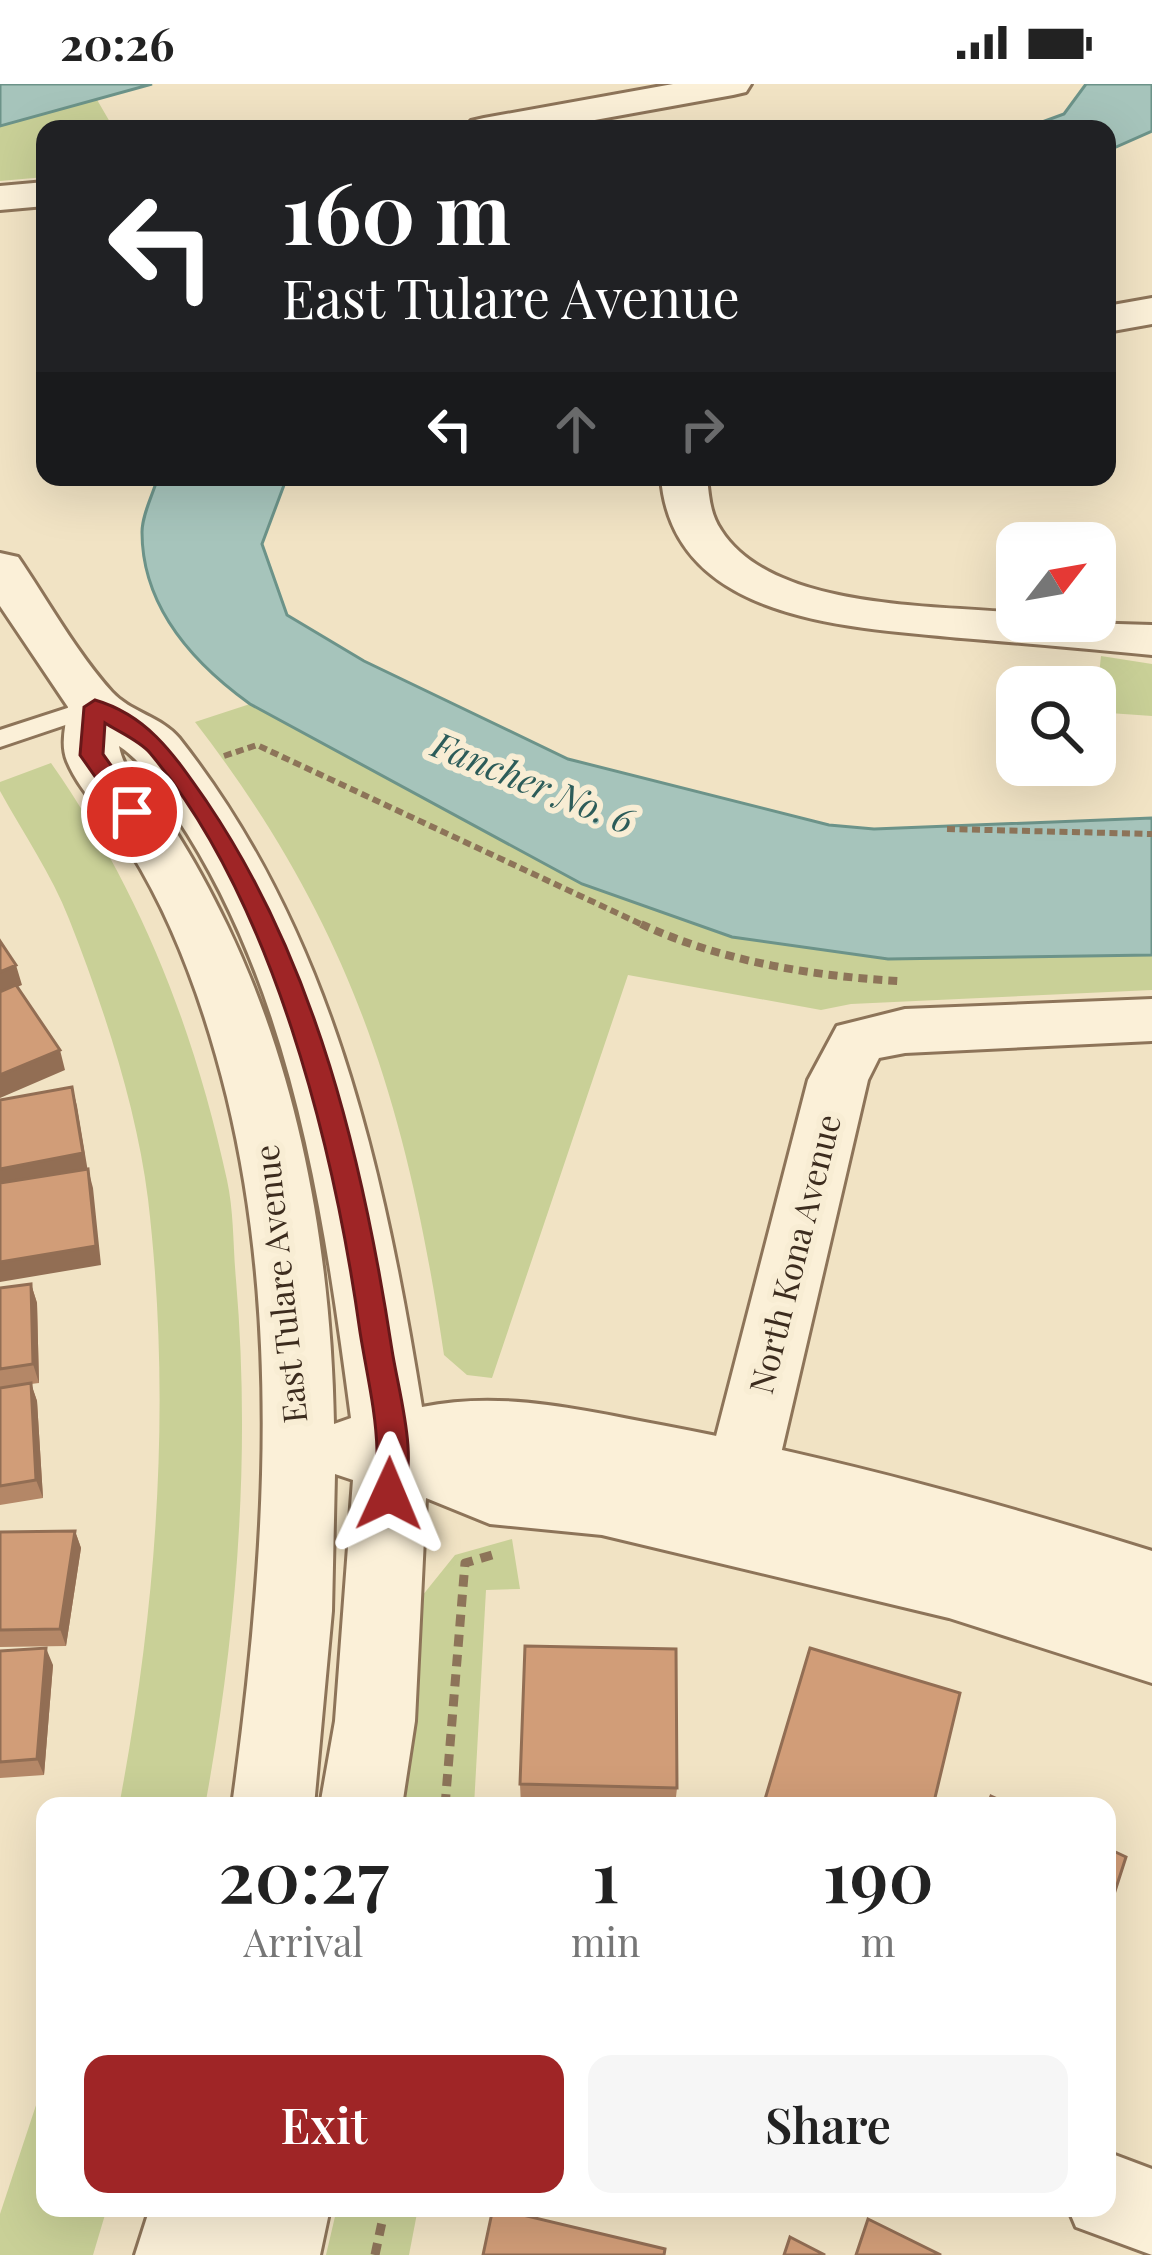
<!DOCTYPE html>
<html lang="en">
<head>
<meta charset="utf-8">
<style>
  body { margin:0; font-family:"Playfair Display",serif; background:#f6f6f6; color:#222; height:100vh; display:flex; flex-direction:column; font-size:45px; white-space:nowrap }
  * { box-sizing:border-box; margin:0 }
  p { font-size:39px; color:#767676 }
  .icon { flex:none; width:66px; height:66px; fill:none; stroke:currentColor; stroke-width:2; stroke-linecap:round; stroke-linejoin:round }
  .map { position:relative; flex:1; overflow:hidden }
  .sheet { position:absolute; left:36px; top:1713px; width:1080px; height:420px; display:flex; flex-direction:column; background:#fff; border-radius:24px; box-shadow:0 12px 48px #0002 }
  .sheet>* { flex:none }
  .top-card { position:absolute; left:36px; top:36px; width:1080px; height:366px; border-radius:24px; box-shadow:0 12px 48px #0002; background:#202124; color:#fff; overflow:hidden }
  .needle { width:78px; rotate:59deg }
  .tools { position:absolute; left:996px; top:438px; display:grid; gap:24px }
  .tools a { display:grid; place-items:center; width:120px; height:120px; border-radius:24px; background:#fff; box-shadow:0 12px 48px #0002; font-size:60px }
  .pin { position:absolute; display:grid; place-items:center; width:102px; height:102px; color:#fff; margin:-51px; border:6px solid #fff; border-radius:50%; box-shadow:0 3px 12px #0007 }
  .me { position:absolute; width:132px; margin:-66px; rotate:1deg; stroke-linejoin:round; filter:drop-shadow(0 0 9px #0008) }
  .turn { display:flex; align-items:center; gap:42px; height:252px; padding:0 48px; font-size:54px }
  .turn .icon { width:156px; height:156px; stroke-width:2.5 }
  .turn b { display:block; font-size:84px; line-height:102px }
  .lanes { display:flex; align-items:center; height:114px; padding:0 48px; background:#0003; justify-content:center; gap:60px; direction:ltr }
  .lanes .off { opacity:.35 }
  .eta { display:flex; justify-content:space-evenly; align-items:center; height:204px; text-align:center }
  .eta b { font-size:72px; font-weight:600; line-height:84px }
  .action { display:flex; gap:24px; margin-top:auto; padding:24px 48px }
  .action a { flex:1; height:138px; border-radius:24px; background:#9f2526; color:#fff; font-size:48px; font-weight:600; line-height:138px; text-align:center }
  .action a+a { background:#f6f6f6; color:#222 }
  .status { display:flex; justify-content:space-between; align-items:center; height:84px; padding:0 60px; background:#fff; direction:ltr }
  .status svg { height:33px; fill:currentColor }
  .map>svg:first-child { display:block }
  .green { fill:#c9d097 }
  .water { fill:#a6c4bb; stroke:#6c9389; stroke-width:3 }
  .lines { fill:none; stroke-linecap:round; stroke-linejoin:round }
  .service-casing { stroke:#8d7459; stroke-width:6 }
  .minor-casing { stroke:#8d7459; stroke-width:6 }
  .tertiary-casing { stroke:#8d7459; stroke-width:6 }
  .path-far2 { stroke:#8d7459; stroke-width:6; stroke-dasharray:8 4.5; stroke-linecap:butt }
  .path-far1 { stroke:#8d7459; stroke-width:8; stroke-dasharray:9 6; stroke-linecap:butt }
  .path { stroke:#8d7459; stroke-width:9; stroke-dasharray:12 8; stroke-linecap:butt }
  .service { fill:#fbf0d8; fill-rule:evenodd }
  .minor { fill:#fbf0d8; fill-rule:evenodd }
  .tertiary { fill:#fbf0d8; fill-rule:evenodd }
  .wall { fill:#b48767 }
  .shaded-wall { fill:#926e54 }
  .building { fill:#d19d78; stroke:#926e54; stroke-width:3 }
  .route { fill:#9f2526; stroke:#671819; stroke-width:3 }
  .labels { text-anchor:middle; stroke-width:12; stroke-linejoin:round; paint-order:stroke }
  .street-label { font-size:33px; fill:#3c2c1e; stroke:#f8edd4 }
  .water-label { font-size:36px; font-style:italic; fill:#2c5c59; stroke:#f8edd4 }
</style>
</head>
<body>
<div class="status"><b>20:26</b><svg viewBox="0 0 49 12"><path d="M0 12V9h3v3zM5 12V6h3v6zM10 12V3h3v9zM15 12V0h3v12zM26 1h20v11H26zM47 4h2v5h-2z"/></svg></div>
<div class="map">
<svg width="1152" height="2171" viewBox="0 0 1152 2171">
  <rect width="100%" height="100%" fill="#f1e3c4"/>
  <path class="green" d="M96 14 114 45H45V93L0 97V42Z
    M1101 572 1152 580V632L1095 628Z
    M250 620 582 800 888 875 1152 871V906L851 920 821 926 628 891 492 1294 467 1291 444 1271C407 1021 351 840 195 638Z
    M51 679C140 806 194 944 227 1096 234 1128 233 1163 236 1196 251 1371 237 1549 205 1722H119C157 1522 172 1319 148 1115 137 1024 103 921 69 835 52 791 23 749 0 707V698Z
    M512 1455 520 1505 486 1506 474 1722H405L422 1512 455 1471Z
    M45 1994V2124H107L93 2171H0V2130Z
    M337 2124H418L409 2171H326Z"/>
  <path class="water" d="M0 0H152L0 42Z
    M1086 0H1152V47L1107 67V45H1023L1064 30Z
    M158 393H287L262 460 287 531 364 577 568 675 829 741 874 745 1152 734V871L888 875 732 853 582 800 250 620C193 579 142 523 142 448 142 431 153 410 158 393Z"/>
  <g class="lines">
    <g class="service-casing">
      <path id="service" d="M95 615 107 623 104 628 0 663V646Z"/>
    </g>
    <g class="minor-casing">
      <path id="minor" d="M673 0H751L746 8 733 11 545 45H465L471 37 484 34Z
        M45 98V122L0 126V102Z
        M1152 214V240L1107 248V222Z
        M661 393H707C709 412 710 430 721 446 772 526 933 521 1017 529V537L1152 541V571C1088 565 1024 559 961 554 850 543 672 538 661 393Z
        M1152 915V957L905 969 879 974 868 996 777 1387 767 1408 742 1417 717 1408 707 1387 808 996 837 942 905 925Z
        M1107 2068 1152 2085V2171L1076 2143 1068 2124H1107Z"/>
    </g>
    <g class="tertiary-casing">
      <path id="tertiary" d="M0 469 18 473C48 517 76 568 112 608 130 628 162 633 179 654 332 847 384 1086 422 1323 505 1306 584 1327 666 1342 831 1373 992 1417 1152 1467V1599L949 1534 602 1451 490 1440 426 1414 415 1637 402 1722H320L335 1637 353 1396 335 1390 332 1527 314 1722H232C264 1489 283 1244 227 1013 206 928 176 841 130 767 111 736 81 711 67 677 60 660 66 641 68 623L0 522ZM119 662C145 679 159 706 176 732 293 908 324 1129 351 1334L334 1340C331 1171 301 995 227 841 211 808 194 776 174 745 156 718 125 695 119 662Z
        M150 2124H330L320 2171H135Z"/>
    </g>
    <path class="path-far2" d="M224 672 257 661 647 843
      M947 745 1152 750"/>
    <path class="path-far1" d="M641 840C720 877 812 892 898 897"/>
    <path class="path" d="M445 1722 465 1479 499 1469
      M375 2171 385 2124"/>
    <use href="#service" class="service"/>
    <use href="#minor" class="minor"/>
    <use href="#tertiary" class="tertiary"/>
  </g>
  <path class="wall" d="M31 1200 37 1219 39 1299 31 1300 37 1317 43 1414 0 1421V1204Z
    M75 1447 81 1464 66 1562 0 1563V1448Z
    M0 1567 53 1581 44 1691 0 1694Z
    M520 1700 677 1704 675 1722H521Z"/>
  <path class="shaded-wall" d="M16 881 22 901 0 910V888Z
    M60 966 65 986 0 1014V991Z
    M72 1003 77 1022 88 1088 0 1106V1085Z
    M88 1085 93 1104 101 1181 0 1198V1178Z
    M31 1200 37 1219 39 1299 33 1280Z
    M31 1299 37 1317 43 1414 36 1396Z
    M75 1447 81 1464 66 1562 60 1545Z
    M46 1564 53 1581 44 1691 37 1675Z"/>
  <path class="building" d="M0 857 16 881 0 888Z
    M16 901 60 966 0 991V908Z
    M72 1003 83 1069 0 1085V1016Z
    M88 1085 96 1162 0 1178V1099Z
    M31 1200 33 1280 0 1285V1204Z
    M31 1299 36 1396 0 1402V1304Z
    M75 1447 60 1545 0 1546V1448Z
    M525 1562 676 1565 677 1704 520 1700Z
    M46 1564 37 1675 0 1678V1567Z
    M810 1564 960 1609 933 1722H763Z
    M991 1712 1013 1722H987Z
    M1107 1764 1126 1773 1107 1832Z
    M493 2124 665 2165 664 2171H483Z
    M868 2135 941 2171H856Z
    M790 2153 825 2171H784Z"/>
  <path class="route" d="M95 616C150 632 176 674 207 718 316 879 363 1076 392 1266 399 1311 420 1377 400 1419L389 1423 378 1419C370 1402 377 1384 377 1366 376 1327 366 1286 360 1248 334 1062 273 816 150 669 140 657 119 648 105 639L103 670 144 728 132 736 124 734 80 671 84 623Z"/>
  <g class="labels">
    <g class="street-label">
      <text transform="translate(795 1170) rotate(-76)" y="12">North Kona Avenue</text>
      <text transform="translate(281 1200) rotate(-96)" y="12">East Tulare Avenue</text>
    </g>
    <g class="water-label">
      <text transform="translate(533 699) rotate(22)" y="13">Fancher No. 6</text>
    </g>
  </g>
</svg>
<div class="tools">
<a><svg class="needle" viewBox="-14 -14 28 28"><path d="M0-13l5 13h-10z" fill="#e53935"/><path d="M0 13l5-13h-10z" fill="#767676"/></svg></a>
<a><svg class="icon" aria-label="search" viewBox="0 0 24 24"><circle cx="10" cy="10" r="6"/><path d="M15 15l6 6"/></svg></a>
</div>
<div class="pin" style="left:132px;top:728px;background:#d93025"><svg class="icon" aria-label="arrive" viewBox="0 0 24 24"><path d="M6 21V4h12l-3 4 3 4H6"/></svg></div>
<svg class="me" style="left:389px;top:1410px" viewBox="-20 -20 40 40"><path d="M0-17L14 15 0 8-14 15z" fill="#9f2526" stroke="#fff" stroke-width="4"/></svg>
<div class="top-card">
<div class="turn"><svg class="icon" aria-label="left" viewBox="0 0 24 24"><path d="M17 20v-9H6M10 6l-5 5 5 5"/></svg><div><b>160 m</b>East Tulare Avenue</div></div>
<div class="lanes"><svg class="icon" aria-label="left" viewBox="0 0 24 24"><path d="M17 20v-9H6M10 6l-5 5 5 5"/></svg><svg class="icon off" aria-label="ahead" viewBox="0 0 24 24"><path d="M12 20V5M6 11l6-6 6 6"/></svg><svg class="icon off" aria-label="right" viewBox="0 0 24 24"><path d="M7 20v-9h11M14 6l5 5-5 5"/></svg></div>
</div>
<section class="sheet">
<div class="eta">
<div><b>20:27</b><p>Arrival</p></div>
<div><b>1</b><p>min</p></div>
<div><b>190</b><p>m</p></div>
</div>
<div class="action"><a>Exit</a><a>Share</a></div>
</section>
</div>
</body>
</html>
